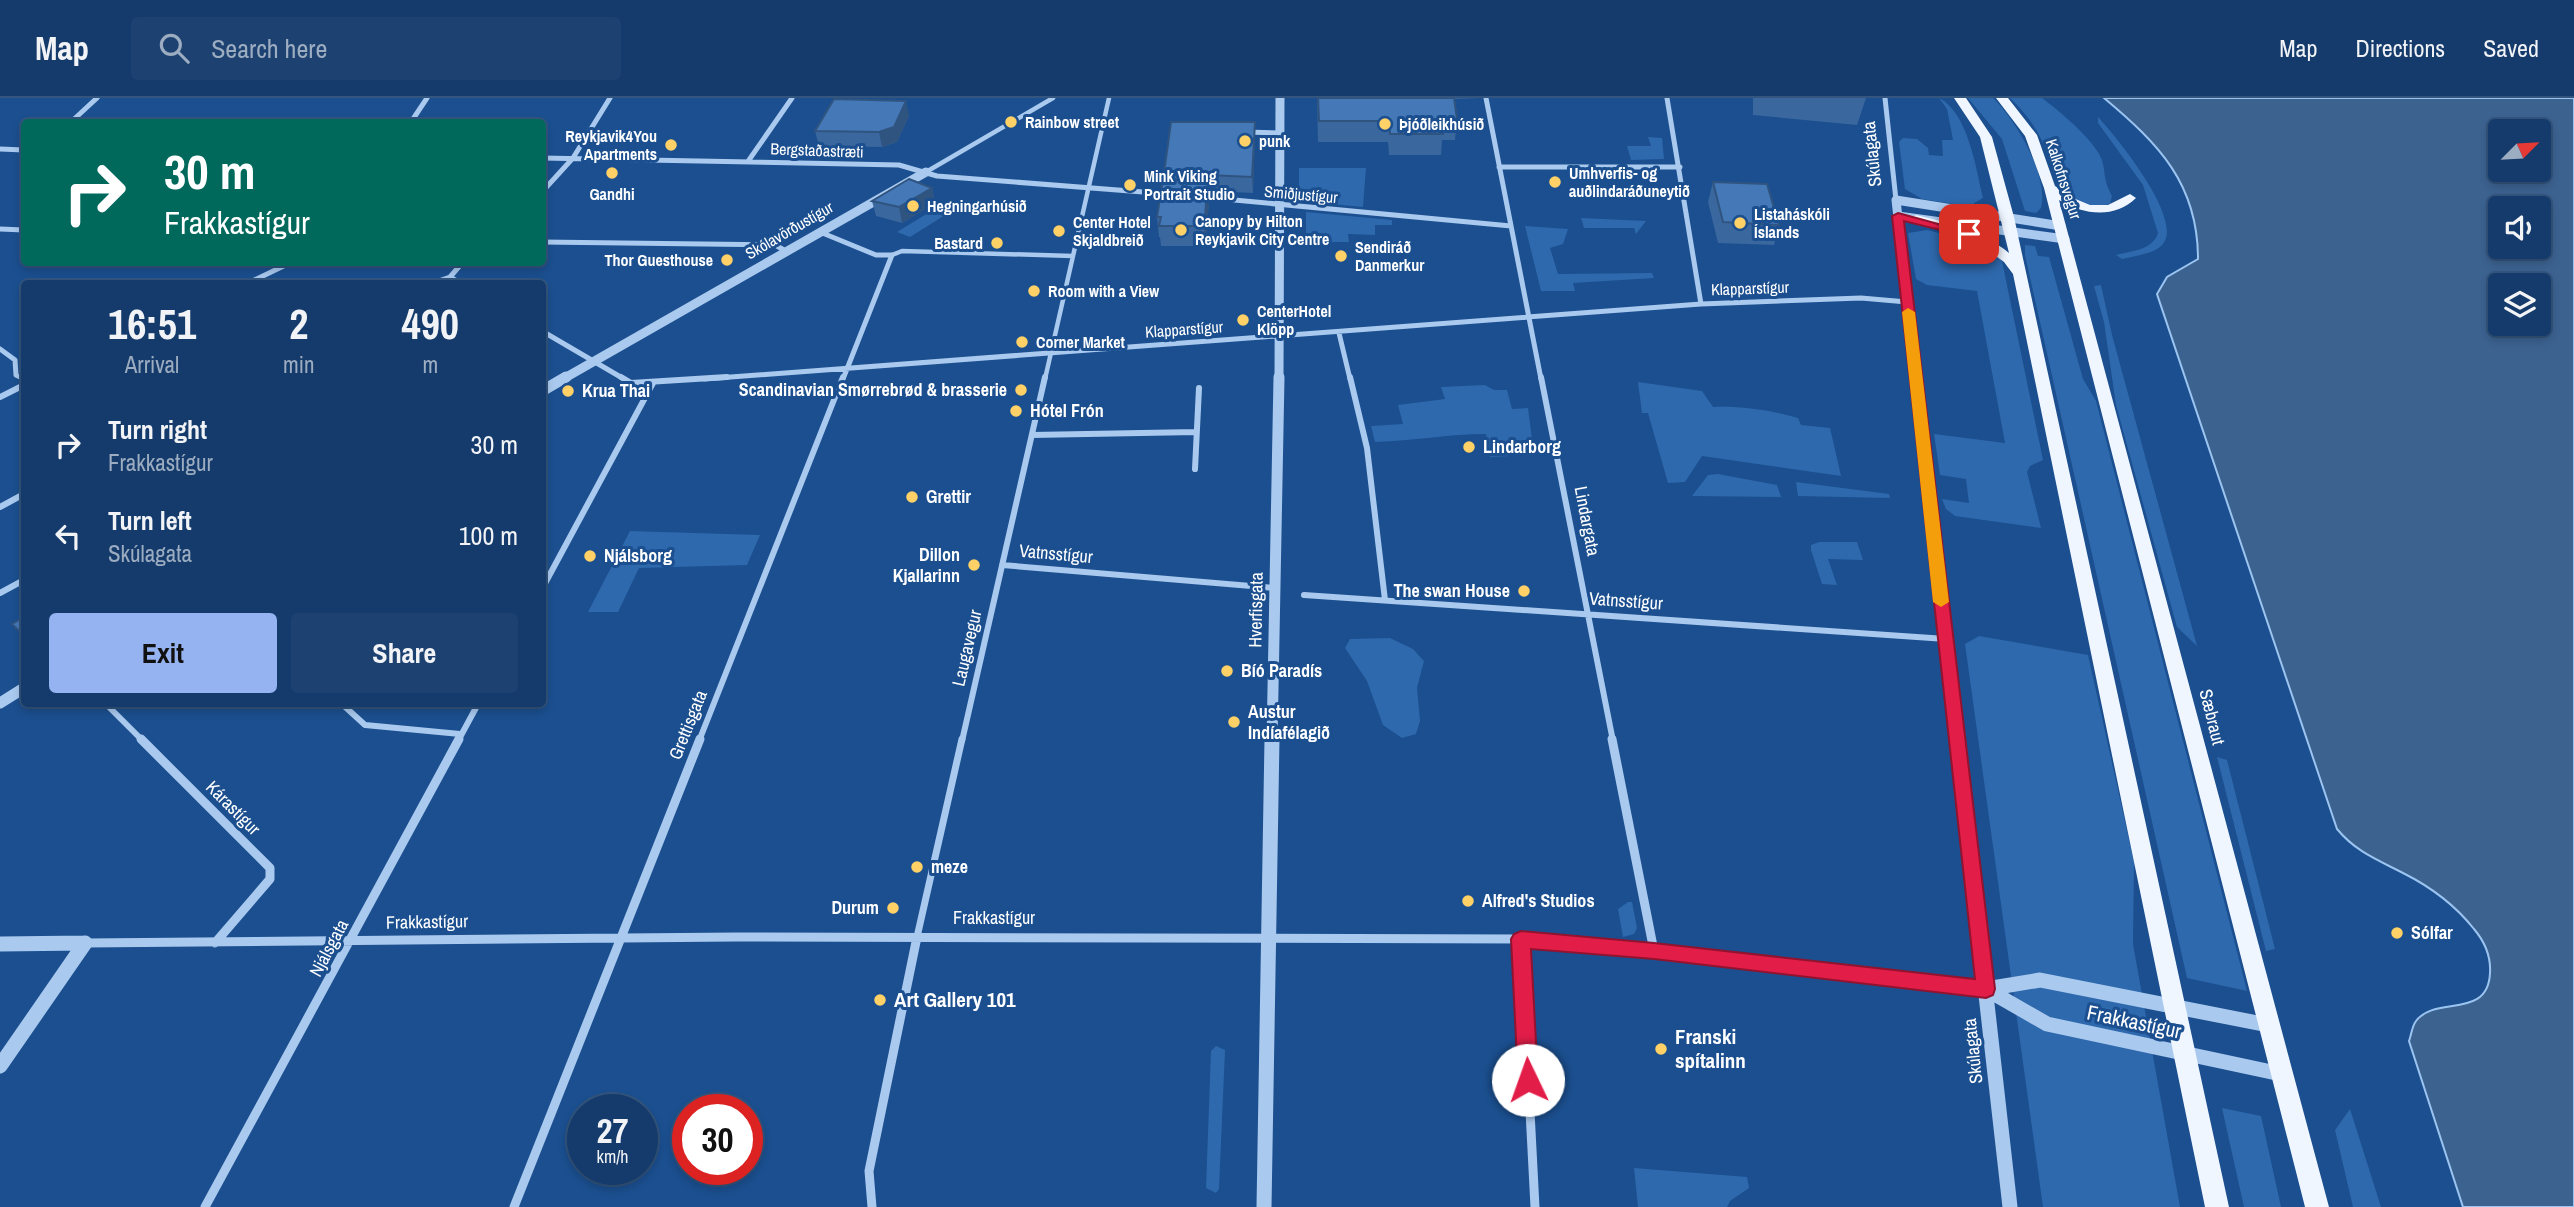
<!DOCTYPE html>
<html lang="en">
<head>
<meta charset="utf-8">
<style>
  body { margin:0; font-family:"Archivo Narrow",sans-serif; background:#1d4271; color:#f1f3f6; height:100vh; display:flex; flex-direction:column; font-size:26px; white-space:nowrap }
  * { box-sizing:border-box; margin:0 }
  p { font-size:23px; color:#9dadc1 }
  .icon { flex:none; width:38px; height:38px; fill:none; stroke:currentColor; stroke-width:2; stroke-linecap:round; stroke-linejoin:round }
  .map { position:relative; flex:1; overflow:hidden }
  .side { position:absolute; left:21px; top:182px; width:525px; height:427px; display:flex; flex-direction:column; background:#143b6b; border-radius:7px; box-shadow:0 4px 10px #0003,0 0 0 2px #33557e }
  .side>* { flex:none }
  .hud { position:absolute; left:21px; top:21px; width:525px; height:147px; border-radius:7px; box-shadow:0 4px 10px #0003,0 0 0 2px #33557e; background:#00695c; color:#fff; overflow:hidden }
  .needle { width:46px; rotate:66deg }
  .buttons { position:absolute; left:2488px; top:21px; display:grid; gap:14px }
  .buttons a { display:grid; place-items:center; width:63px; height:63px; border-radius:7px; background:#143b6b; box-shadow:0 4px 10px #0003,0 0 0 2px #33557e; font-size:35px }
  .speed { position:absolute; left:567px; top:996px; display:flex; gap:14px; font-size:35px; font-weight:700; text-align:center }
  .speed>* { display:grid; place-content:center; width:91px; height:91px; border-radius:50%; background:#143b6b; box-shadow:0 4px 10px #0003,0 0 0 2px #33557e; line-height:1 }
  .speed small { font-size:18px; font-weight:400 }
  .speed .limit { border:10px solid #d22; background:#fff; color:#111 }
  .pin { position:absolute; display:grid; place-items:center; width:60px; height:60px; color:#fff; margin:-30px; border-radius:14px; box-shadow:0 4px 10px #0006 }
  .me { position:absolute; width:77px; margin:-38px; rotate:357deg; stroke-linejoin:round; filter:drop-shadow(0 0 5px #0008) }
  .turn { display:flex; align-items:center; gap:24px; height:147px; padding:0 28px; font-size:32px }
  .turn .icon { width:91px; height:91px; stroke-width:2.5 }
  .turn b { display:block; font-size:49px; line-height:60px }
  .eta { display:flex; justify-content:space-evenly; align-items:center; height:119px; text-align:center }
  .eta b { font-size:42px; font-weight:800; line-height:49px }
  .button { display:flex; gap:14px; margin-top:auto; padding:14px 28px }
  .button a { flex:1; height:80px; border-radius:7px; background:#95b2f1; color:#111; font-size:28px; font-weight:800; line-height:80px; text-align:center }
  .button a+a { background:#1d4271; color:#f1f3f6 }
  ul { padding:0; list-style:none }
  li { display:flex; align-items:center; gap:21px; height:91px; padding:0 28px }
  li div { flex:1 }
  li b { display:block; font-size:26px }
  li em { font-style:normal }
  header { display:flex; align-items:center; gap:42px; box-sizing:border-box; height:98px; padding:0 35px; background:#143b6b; border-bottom:2px solid #33557e }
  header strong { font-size:33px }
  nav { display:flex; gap:38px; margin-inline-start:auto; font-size:24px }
  .search { width:490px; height:63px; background:#1d4271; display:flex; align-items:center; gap:18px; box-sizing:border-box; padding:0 24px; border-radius:7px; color:#9dadc1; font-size:26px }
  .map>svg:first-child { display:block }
  .green { fill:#2e69ad }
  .water { fill:#3c6290; stroke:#9cc4f0; stroke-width:2; fill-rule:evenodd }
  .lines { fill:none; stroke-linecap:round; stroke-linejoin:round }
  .pedestrian-far2 { stroke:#a9c9ee; stroke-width:4.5 }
  .pedestrian-far1 { stroke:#a9c9ee; stroke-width:6 }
  .pedestrian { stroke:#a9c9ee; stroke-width:7 }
  .minor-far2 { stroke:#a9c9ee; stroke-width:5 }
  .minor-far1 { stroke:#a9c9ee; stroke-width:6 }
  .minor { stroke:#a9c9ee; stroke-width:9 }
  .tertiary-far2 { stroke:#a9c9ee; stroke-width:9 }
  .tertiary-far1 { stroke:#a9c9ee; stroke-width:11 }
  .tertiary { stroke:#a9c9ee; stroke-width:15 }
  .primary { fill:#f0f6ff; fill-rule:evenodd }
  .wall { fill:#3a679d }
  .shaded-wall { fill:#305480 }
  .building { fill:#4478b7; stroke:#305480; stroke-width:2 }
  .route { fill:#e11d48; stroke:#92132f; stroke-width:2 }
  .slow { fill:#f59e0b }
  .poi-dot { fill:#ffd166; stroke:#1b4f8f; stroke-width:2.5 }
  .labels { text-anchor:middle; stroke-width:6; stroke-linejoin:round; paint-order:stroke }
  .far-poi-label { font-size:16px; font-weight:bold; fill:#fff; stroke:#1b4f8f; text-anchor:start }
  .far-street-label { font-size:16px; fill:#fff; stroke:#1b4f8f }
  .street-label { font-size:18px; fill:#fff; stroke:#1b4f8f }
  .poi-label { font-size:18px; font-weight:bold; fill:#fff; stroke:#1b4f8f; text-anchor:start }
  .near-poi-label { font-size:21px; font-weight:bold; fill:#fff; stroke:#1b4f8f; text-anchor:start }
  .near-street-label { font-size:21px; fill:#fff; stroke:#1b4f8f }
</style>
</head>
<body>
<header>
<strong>Map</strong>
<div class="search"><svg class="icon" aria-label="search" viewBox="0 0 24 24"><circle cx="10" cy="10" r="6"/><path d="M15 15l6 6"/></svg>Search here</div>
<nav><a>Map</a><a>Directions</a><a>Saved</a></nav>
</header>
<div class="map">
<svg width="2574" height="1109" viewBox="0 0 2574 1109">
  <rect width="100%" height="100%" fill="#1b4f8f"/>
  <path class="green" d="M1939 0C1968 14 1976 71 1983 100L1974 105 1973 109 1922 101 1905 91 1899 44 1903 40 1917 41 1928 50 1929 57 1943 58 1942 42H1953L1947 11Z
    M1968 0H1993C2016 22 2049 78 2041 110L2036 115 2025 113 2002 41Z
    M2010 0H2042C2058 12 2100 46 2103 66 2106 82 2104 82 2112 98L2110 106C2059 120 2057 70 2040 39 2033 25 2022 11 2010 0Z
    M2098 19C2115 37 2184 121 2163 146 2155 156 2134 158 2122 161L2116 157C2131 153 2153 152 2158 135L2143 87 2098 25Z
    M1648 39 1662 40 1664 61 1631 62 1627 48H1651Z
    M1299 70H1366L1363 109 1299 103Z
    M938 109 950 114 910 139 897 134Z
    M1306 114 1392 122V127H1375V137L1348 136 1349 144H1306Z
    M1581 120 1646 123 1636 136 1634 130H1584Z
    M1525 128 1568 131 1563 146 1550 150 1558 176 1652 175 1654 180 1573 185 1575 193H1541Z
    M1927 132 1986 147 2002 163 2043 362 2030 368 2027 374 2041 430 1955 418 1946 411 1942 401 1969 405 1966 381 1940 377 1934 336 2005 345 1977 193 1927 187 1916 181 1908 135Z
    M2025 147 2035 148 2038 158 2049 159 2083 281 2096 303 2247 893 2187 880 2025 157Z
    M2101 187 2112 237 2197 548 2177 529 2116 307 2104 224 2094 188Z
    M1638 284 1702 293 1713 309C1743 308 1769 312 1798 320L1801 327 1830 330 1841 378 1702 358 1685 384 1668 385 1648 315H1642Z
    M1485 287 1494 292H1507L1512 311 1528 310 1534 357 1490 359 1486 336C1448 336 1413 343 1375 344L1371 328 1403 326 1398 307 1445 301 1441 289Z
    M1718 376 1777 387 1781 399 1692 398 1708 377Z
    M1796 384 1889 396 1890 400 1798 398Z
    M630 433 760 437 747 467 639 470 618 514H588Z
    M1819 444H1857L1863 462 1828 461 1837 487 1822 486 1811 452V447Z
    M1979 538 2088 557 2134 764 2133 846 2180 1109H2043L1965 546Z
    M1390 540 1413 551 1424 563 1417 590 1420 623 1416 636 1402 640 1383 627 1367 583 1345 550 1350 541Z
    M2217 659 2227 662 2275 851 2266 853Z
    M1628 804H1632L1637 830 1634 836 1623 839 1618 811Z
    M1216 948 1225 952 1219 1091 1216 1095 1206 1090 1211 953Z
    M2222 1010 2261 1018 2281 1109H2244Z
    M2350 1011 2381 1109H2353L2335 1032Z
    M1634 1070 1747 1079 1749 1090 1730 1103 1727 1109H1638Z"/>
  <path class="water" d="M2104 0H2574V1109H2463L2409 943C2411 938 2412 928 2416 923 2435 897 2488 922 2490 875 2491 859 2485 844 2474 831 2455 807 2431 789 2403 775 2378 762 2356 754 2337 731L2157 196 2167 179 2198 161C2198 86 2159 46 2104 0ZM2501 33H2539V72H2501ZM2501 110H2539V149H2501ZM2501 187H2539V226H2501Z"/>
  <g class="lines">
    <path class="pedestrian-far2" d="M926 74 1053 0
      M892 157 902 153 1073 158
      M1045 281 1109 0"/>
    <path class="pedestrian-far1" d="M1032 337 1196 334
      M1195 371 1199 290
      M1002 467 1274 490
      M962 643 1045 279"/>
    <path class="pedestrian" d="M917 839 962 641"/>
    <path class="minor-far2" d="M1486 0 1541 281
      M1667 0 1701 206
      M1885 0 1896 102
      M71 24 97 0
      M411 24 427 0
      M1246 34 1281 35
      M0 51 24 52
      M542 60 899 67 937 78 1169 96
      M749 62 792 0
      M1499 69H1680
      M542 94 573 60 610 0
      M1202 99 1511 128
      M0 131 24 132
      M820 134 876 157H892L843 281
      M542 144 775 147 786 153
      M450 179 463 164
      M450 179 462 186
      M246 186 292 164
      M430 186 450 179
      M542 233 624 281
      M1339 235 1350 281
      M0 251 15 262 16 277 24 281
      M704 281 1701 206 1861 200 1907 204"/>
    <path class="minor-far1" d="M21 279 24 281
      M621 279 631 285 727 279
      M1350 279 1367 350 1385 502
      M1541 279 1613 643
      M0 299 24 287
      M0 409 24 396
      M542 491 653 285
      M0 495 24 482
      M1304 497 1946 541
      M106 606 143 643
      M342 606 365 627 460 636
      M458 643 478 606
      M699 643 843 279"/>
    <path class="minor" d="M141 641 270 770V781L215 845
      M1612 641 1654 853
      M1521 841 1535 1109
      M86 845 737 839 1521 841 1986 891
      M205 1109 459 641
      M514 1109 700 641
      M872 1109 869 1073 917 839"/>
    <path class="tertiary-far2" d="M1898 118 2065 141
      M563 281 926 74
      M1279 281 1280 0
      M1916 281 1896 102 2061 128"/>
    <path class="tertiary-far1" d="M1916 279 1957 643
      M542 293 566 279
      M0 605 24 590
      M1272 643 1279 279"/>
    <path class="tertiary" d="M1957 641 2010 1109
      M0 846 85 845
      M1986 891 2047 926 2281 976
      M1986 891 2040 882 2268 927
      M0 968 85 845
      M1264 1109 1272 641"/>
    <path class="primary" d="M1954 0H1966L1992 39 2014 119 2229 1109H2205L2013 176 2004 164 1981 147 1910 121 1916 117C1949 125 1983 133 2009 155L1980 39Z
      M1996 0H2008L2037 37 2055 88 2073 100 2090 107H2108L2130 96 2136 100C2115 121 2083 117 2059 102L2329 1109H2305L2044 90 2025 38Z"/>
  </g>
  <path class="wall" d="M1317 0H1480L1454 1 1457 21 1455 42H1442L1441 57H1389L1388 44H1318Z
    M1753 0H1866L1857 27 1753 17Z
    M909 18 897 44 882 49 819 48 815 33Z
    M1255 24 1253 95 1209 93V105L1205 148H1161L1160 139H1159L1157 119 1165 81 1164 75Z
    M1713 84 1779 127 1774 147 1718 145 1708 104Z
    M932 90 935 105 902 125 876 118 872 103Z"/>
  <path class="shaded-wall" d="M906 3 909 18 897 44 882 49 879 34Z
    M1255 24V40L1253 95 1252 79Z
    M1208 85 1209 105 1205 148 1204 128Z
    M932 90 935 105 902 125 899 109Z"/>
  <path class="building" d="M1318 0H1454L1457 21H1441L1443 36H1390L1389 23H1319Z
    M834 1 906 3 894 29 879 34 815 33Z
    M1171 24H1255L1252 79 1164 75Z
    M909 81 932 90 899 109 872 103Z
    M1163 81 1208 85 1204 128H1159L1161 119H1157Z
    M1713 84 1767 86 1779 127 1723 124Z
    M24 519V538L12 526Z"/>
  <path class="route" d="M1898 115 1975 136 1969 139 1904 123 1995 891 1993 897 1986 900 1654 861 1531 851 1538 982 1535 989 1528 992 1521 989 1518 982 1511 841 1514 836 1521 833 1654 845 1975 881 1892 118Z"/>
  <path class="slow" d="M1908 210 1915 214 1949 504 1941 509 1933 504 1902 214Z"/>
  <g class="poi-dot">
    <circle cx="1011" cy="24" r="7"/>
    <circle cx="1385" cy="26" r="7"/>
    <circle cx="1245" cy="43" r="7"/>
    <circle cx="671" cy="47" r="7"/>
    <circle cx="612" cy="75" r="7"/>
    <circle cx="1555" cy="84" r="7"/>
    <circle cx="1130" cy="87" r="7"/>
    <circle cx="913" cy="108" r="7"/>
    <circle cx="1740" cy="125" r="7"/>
    <circle cx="1181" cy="132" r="7"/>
    <circle cx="1059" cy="133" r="7"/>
    <circle cx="997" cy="145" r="7"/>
    <circle cx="1341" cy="158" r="7"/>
    <circle cx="727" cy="162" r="7"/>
    <circle cx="1034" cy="193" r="7"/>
    <circle cx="1243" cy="222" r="7"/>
    <circle cx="1022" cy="244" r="7"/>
    <circle cx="1021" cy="292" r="7"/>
    <circle cx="568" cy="293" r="7"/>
    <circle cx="1016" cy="313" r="7"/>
    <circle cx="1469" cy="349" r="7"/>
    <circle cx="912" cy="399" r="7"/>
    <circle cx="590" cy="458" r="7"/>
    <circle cx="974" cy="467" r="7"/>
    <circle cx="1524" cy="493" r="7"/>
    <circle cx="1227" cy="573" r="7"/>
    <circle cx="1234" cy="624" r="7"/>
    <circle cx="917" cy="769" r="7"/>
    <circle cx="1468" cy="803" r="7"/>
    <circle cx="893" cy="810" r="7"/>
    <circle cx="2397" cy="835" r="7"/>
    <circle cx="880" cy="902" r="7"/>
    <circle cx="1661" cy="951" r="7"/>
  </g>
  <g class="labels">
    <g class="far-poi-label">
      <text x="1025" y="30">Rainbow street</text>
      <text x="1399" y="32">Þjóðleikhúsið</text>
      <text x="657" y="44" text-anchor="end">Reykjavik4You<tspan x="657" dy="18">Apartments</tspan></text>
      <text x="1259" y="49">punk</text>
      <text x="1569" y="81">Umhverfis- og<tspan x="1569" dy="18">auðlindaráðuneytið</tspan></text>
      <text x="1144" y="84">Mink Viking<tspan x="1144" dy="18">Portrait Studio</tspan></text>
      <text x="612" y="102" text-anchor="middle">Gandhi</text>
      <text x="927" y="114">Hegningarhúsið</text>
      <text x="1754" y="122">Listaháskóli<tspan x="1754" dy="18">Íslands</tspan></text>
      <text x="1195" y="129">Canopy by Hilton<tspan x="1195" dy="18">Reykjavik City Centre</tspan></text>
      <text x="1073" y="130">Center Hotel<tspan x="1073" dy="18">Skjaldbreið</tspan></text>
      <text x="983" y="151" text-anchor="end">Bastard</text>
      <text x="1355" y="155">Sendiráð<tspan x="1355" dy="18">Danmerkur</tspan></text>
      <text x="713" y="168" text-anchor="end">Thor Guesthouse</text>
      <text x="1048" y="199">Room with a View</text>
      <text x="1257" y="219">CenterHotel<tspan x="1257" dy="18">Klöpp</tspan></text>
      <text x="1036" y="250">Corner Market</text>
    </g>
    <g class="far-street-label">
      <text transform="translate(817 52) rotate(2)" y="6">Bergstaðastræti</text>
      <text transform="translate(2064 81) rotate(72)" y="6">Kalkofnsvegur</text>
      <text transform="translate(1301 96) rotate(5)" y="6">Smiðjustígur</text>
      <text transform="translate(789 132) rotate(-30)" y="6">Skólavörðustígur</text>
      <text transform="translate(1750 190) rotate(-2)" y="6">Klapparstígur</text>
      <text transform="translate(1184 231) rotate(-4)" y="6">Klapparstígur</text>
    </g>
    <g class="street-label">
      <text transform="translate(1872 56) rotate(-96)" y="6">Skúlagata</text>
      <text transform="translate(1587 423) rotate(79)" y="6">Lindargata</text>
      <text transform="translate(1056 456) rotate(5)" y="6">Vatnsstígur</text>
      <text transform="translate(1626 503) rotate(4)" y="6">Vatnsstígur</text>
      <text transform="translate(1256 512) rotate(-89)" y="6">Hverfisgata</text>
      <text transform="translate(967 550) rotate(-77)" y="6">Laugavegur</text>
      <text transform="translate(2212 619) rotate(76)" y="6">Sæbraut</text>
      <text transform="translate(688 627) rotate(-68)" y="6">Grettisgata</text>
      <text transform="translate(233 710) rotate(45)" y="6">Kárastígur</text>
      <text x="994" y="826">Frakkastígur</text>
      <text transform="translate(427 824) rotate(-1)" y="6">Frakkastígur</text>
      <text transform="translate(329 850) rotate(-62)" y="6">Njálsgata</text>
      <text transform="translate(1973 953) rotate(-96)" y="6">Skúlagata</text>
    </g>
    <g class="poi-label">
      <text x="1007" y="298" text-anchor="end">Scandinavian Smørrebrød &amp; brasserie</text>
      <text x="582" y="299">Krua Thai</text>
      <text x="1030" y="319">Hótel Frón</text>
      <text x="1483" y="355">Lindarborg</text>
      <text x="926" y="405">Grettir</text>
      <text x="960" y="463" text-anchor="end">Dillon<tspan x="960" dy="21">Kjallarinn</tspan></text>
      <text x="604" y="464">Njálsborg</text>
      <text x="1510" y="499" text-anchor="end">The swan House</text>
      <text x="1241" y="579">Bíó Paradís</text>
      <text x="1248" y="620">Austur<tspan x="1248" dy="21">Indíafélagið</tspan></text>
      <text x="931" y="775">meze</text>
      <text x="1482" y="809">Alfred's Studios</text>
      <text x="879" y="816" text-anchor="end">Durum</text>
      <text x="2411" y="841">Sólfar</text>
    </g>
    <g class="near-poi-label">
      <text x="894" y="909">Art Gallery 101</text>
      <text x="1675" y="946">Franski<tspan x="1675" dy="24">spítalinn</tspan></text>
    </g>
    <g class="near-street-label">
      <text transform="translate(2134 924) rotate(12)" y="7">Frakkastígur</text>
    </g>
  </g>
</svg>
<div class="buttons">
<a><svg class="needle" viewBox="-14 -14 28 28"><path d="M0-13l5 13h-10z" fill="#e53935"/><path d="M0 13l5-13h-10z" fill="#9dadc1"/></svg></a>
<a><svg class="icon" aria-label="sound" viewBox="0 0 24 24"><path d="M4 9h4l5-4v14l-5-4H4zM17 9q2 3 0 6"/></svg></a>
<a><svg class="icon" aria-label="layers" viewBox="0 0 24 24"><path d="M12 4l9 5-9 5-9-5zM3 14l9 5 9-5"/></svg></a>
</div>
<div class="speed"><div>27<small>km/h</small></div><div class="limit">30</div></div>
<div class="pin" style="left:1969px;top:136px;background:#d93025"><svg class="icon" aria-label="arrive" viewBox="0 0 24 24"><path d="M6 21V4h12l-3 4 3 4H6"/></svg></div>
<svg class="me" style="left:1528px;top:982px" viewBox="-20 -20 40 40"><circle r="19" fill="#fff"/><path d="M0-13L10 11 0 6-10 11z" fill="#e11d48"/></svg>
<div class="hud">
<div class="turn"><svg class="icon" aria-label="right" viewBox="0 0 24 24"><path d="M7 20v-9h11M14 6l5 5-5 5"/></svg><div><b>30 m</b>Frakkastígur</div></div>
</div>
<section class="side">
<div class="eta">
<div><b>16:51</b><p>Arrival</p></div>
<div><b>2</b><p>min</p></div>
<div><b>490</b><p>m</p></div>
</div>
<ul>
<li><svg class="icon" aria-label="right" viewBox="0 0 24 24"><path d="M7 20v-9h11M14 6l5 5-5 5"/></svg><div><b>Turn right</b><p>Frakkastígur</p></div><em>30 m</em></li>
<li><svg class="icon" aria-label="left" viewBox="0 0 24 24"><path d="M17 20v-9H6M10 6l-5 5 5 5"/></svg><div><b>Turn left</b><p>Skúlagata</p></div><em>100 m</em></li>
</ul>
<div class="button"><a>Exit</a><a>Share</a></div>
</section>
</div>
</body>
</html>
